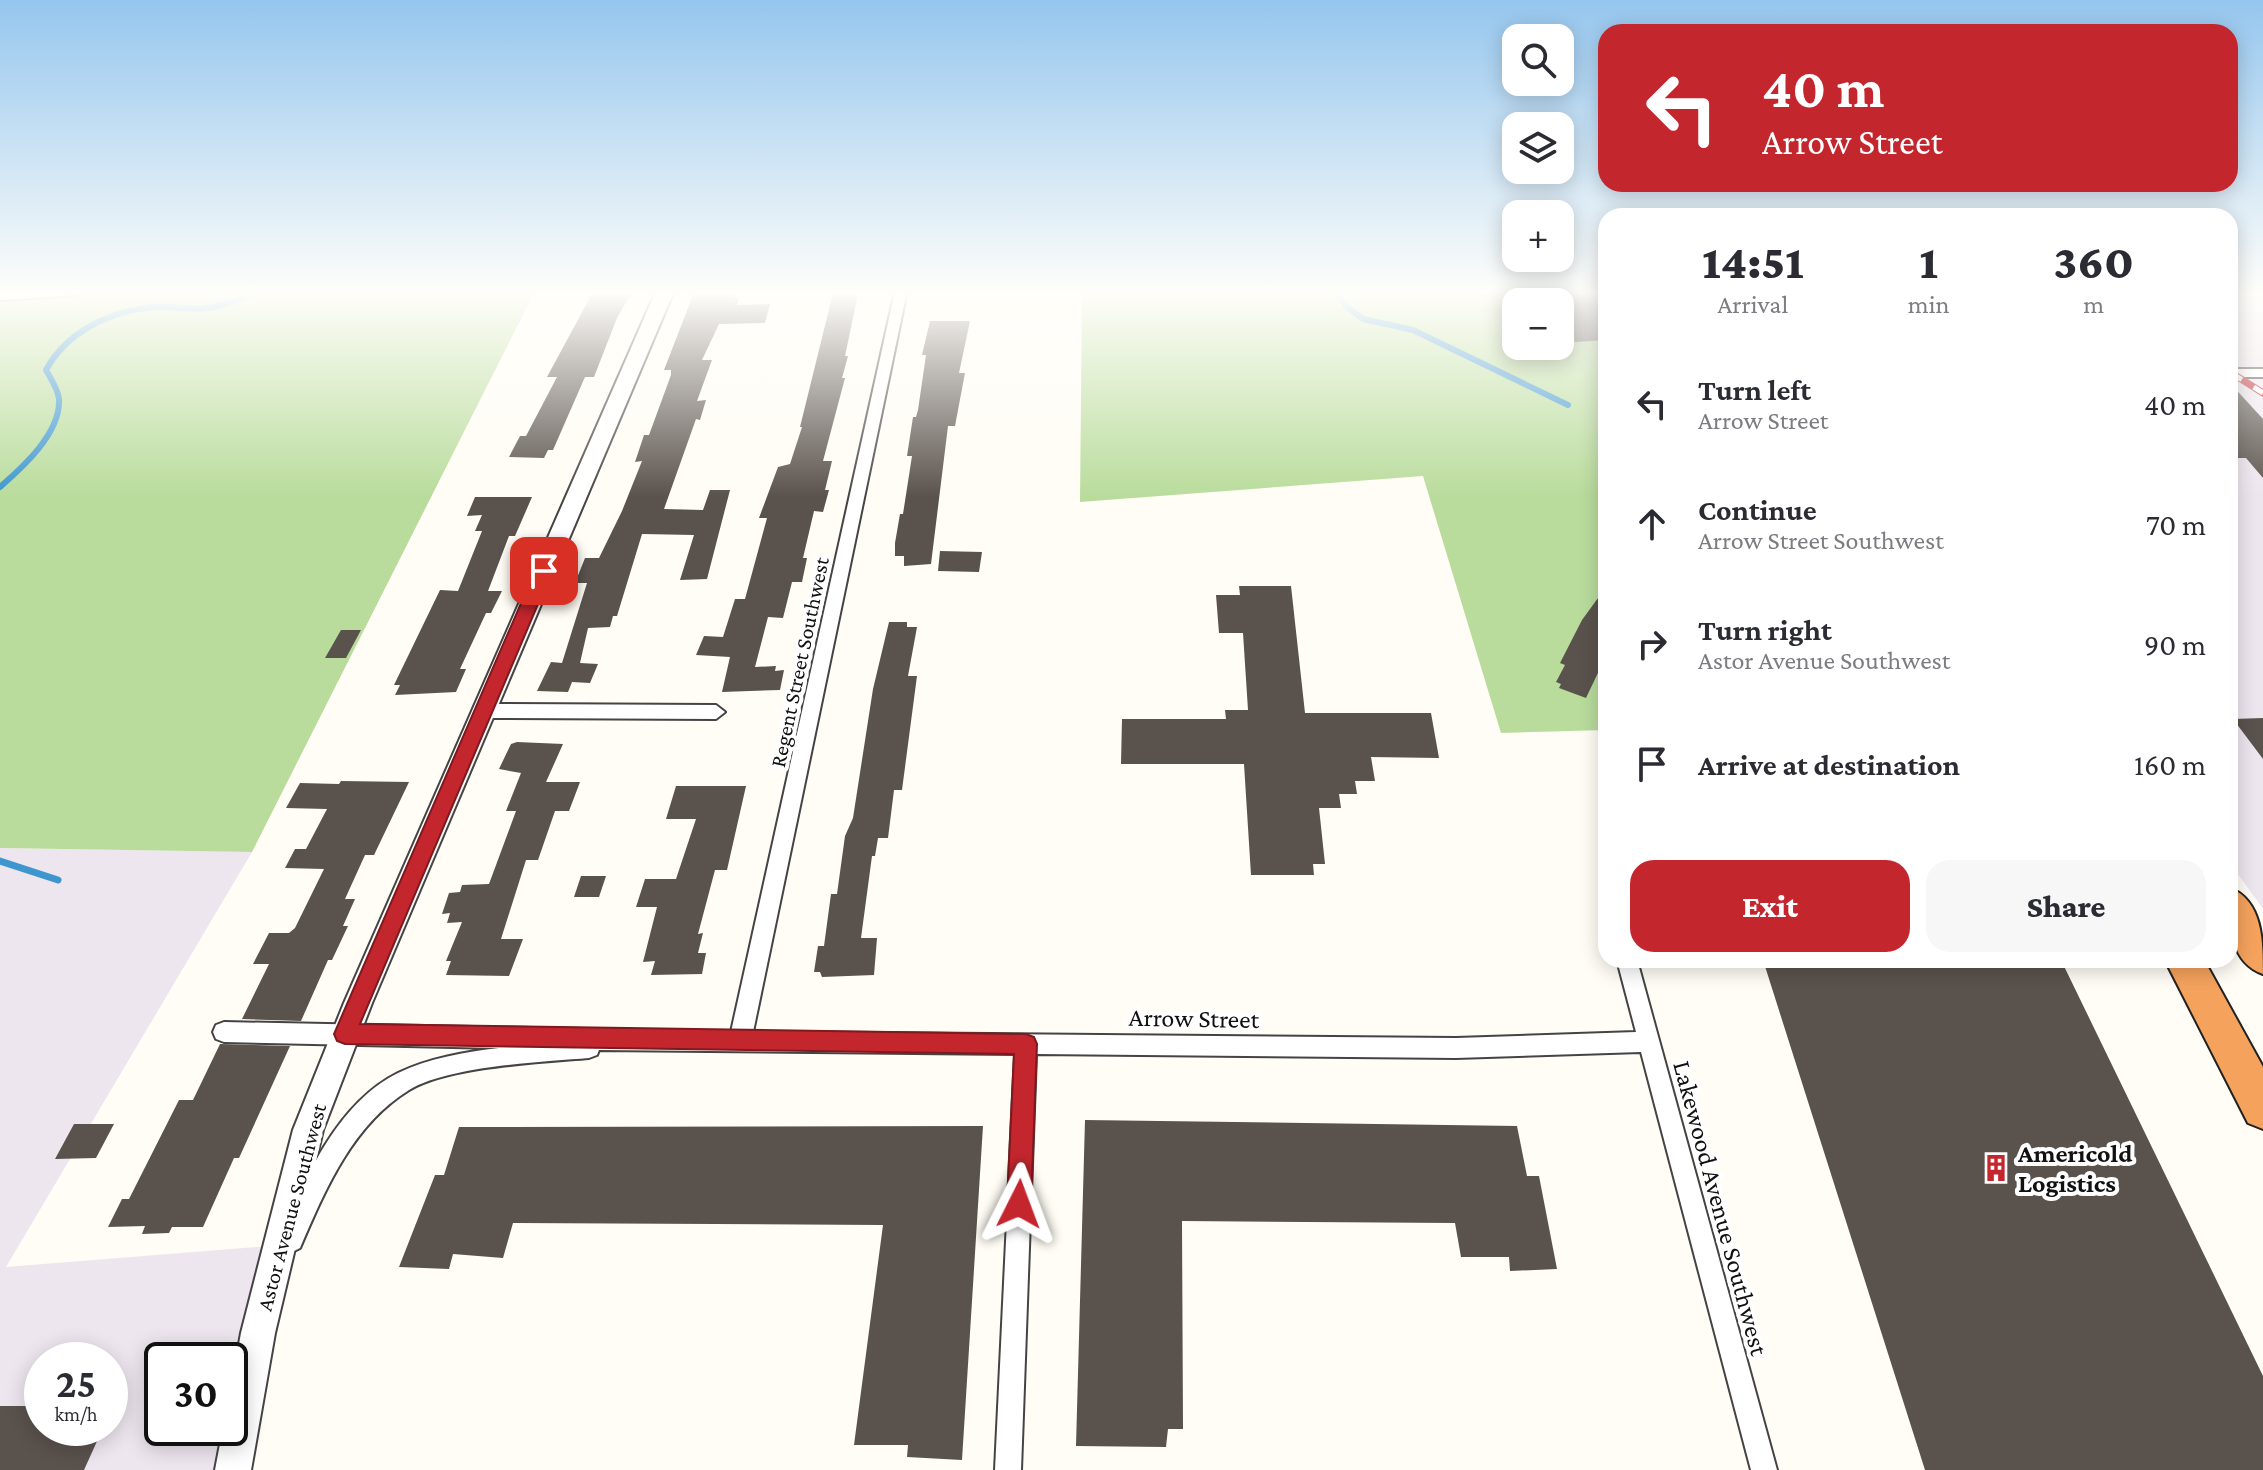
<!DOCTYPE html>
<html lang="en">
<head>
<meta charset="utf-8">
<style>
  body { margin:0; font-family:"Crimson Pro",serif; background:#f7f7f7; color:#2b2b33; height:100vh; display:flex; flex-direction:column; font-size:30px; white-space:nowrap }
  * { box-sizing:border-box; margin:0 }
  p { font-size:26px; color:#7c7c81 }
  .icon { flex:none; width:44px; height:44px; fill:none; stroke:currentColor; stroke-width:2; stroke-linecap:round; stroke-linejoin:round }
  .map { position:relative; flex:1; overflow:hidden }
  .details { position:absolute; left:1598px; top:208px; width:640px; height:760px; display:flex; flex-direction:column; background:#fff; border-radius:24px; box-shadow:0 4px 20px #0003 }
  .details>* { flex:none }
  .top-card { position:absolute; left:1598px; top:24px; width:640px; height:168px; border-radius:24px; box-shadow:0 4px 20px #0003; background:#c4262e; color:#fff; overflow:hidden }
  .fabs { position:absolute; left:1502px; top:24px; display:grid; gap:16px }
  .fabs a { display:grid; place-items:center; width:72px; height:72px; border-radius:16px; background:#fff; box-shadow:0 4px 20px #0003; font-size:40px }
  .speed { position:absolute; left:24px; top:1342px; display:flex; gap:16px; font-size:40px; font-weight:700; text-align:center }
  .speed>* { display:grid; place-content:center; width:104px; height:104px; border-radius:50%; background:#fff; box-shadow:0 4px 20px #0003; line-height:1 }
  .speed small { font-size:20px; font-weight:400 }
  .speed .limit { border:4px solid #111; border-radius:12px; background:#fff; color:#111 }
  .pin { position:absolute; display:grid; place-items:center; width:68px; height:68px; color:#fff; margin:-34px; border-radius:16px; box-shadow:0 4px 12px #0006 }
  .me { position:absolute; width:88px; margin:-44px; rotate:3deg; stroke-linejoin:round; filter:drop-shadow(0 0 6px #0008) }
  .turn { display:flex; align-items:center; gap:28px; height:168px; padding:0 32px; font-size:36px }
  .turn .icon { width:104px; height:104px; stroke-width:2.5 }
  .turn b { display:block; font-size:56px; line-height:68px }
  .eta { display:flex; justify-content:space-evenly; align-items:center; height:136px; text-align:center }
  .eta b { font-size:48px; font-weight:800; line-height:56px }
  .primary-button { display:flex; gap:16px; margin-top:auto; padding:16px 32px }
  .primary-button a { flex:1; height:92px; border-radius:24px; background:#c4262e; color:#fff; font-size:32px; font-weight:800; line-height:92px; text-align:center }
  .primary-button a+a { background:#f7f7f7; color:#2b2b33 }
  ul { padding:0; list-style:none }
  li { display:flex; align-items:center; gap:24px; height:120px; padding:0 32px }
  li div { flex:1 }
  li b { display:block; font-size:30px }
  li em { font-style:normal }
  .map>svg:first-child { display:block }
  .industrial { fill:#eee6ef; fill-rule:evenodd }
  .forest { fill:#b9dc9c; fill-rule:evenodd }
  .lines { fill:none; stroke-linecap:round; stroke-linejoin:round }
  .stream-far1 { stroke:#3f96cf; stroke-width:6 }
  .stream { stroke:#3f96cf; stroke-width:7 }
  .building { fill:#5a524d }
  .minor-casing { stroke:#444; stroke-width:4 }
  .tertiary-casing { stroke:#444; stroke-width:4 }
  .motorway-casing { stroke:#222; stroke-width:4 }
  .minor { fill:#fff; fill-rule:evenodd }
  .tertiary { fill:#fff; fill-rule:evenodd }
  .motorway { fill:#f5a25d; fill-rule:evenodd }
  .rail-casing { stroke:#c4262e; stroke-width:7 }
  .rail { stroke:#fff; stroke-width:5; stroke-dasharray:14; stroke-linecap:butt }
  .route { fill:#c4262e; stroke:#7f191e; stroke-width:2 }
  .labels { text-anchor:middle; stroke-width:8; stroke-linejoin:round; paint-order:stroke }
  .street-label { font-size:22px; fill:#111; stroke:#fff }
  .near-street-label { font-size:26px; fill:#111; stroke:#fff }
  .near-poi-label { font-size:26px; font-weight:bold; fill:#111; stroke:#fff; text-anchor:start }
</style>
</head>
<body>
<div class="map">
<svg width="2263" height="1470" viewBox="0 0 2263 1470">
  <rect width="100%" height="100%" fill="#fffdf5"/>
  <path class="industrial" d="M2230 291H2263V909L2230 863Z
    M0 848 252 852 6 1267 282 1245 235 1470H0ZM42 1360H110V1428H42ZM162 1360H230V1428H162Z"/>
  <path class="forest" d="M60 291H535L252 852 0 848V296Z
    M1082 291H1606V730L1501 733 1423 476 1080 502ZM1516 302H1560V346H1516Z"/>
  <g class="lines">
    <path class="stream-far1" d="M1335 291 1347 307 1363 319 1413 330 1568 405
      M0 487C23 467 61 433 59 399 58 389 51 379 46 370 67 331 112 310 156 307 173 306 189 310 206 308 225 306 243 298 260 291"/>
    <path class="stream" d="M0 861 58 880"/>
  </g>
  <path class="building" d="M1542 291H1596L1606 306V340L1575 342 1560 321V302H1548Z
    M593 292H632L617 318 594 377H585L553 450H548L544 458 509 457 520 436H526L557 377H547Z
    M700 292 734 293 733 297H739L737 305 770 304 765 323 719 324 702 360H712L697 401 706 400 700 420 696 419 664 509 703 510 710 490H730L707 579 680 580 694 535 642 534 617 616H613L610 627 588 628 580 663 598 664 590 683 572 682 568 692 537 691 551 662 562 663 587 583H575L585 558H599L622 511 642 461 635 462 644 435H649L671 375V370H664L693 295H700Z
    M833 293 858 294 845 356H848L842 378H845L823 461H832L825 490H829L823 512 814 511 803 558H807L802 582H792L783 618 768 617 755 667 776 666 775 671 784 670 780 690 722 692 730 657 696 655 704 636 723 637 735 599H745L767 518H759L778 467 790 464 802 427H800Z
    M930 321H970L959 373H965L955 426H948L931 564 904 566V556H895V543L900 514H903L912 456H907L913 417H916L918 410 926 355H922Z
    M2230 383 2263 419V478L2246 458H2230Z
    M475 497H532L515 536H509L488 591H502L491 613H486L460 669H466L456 692 395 695 400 685H394L440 590 458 591 482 531H475L482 515 467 516Z
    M940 551 982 552 979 572 938 571Z
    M1239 586H1291L1305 713H1431L1439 758 1371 757 1375 781H1355L1357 794H1339L1341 808H1319L1325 864H1313L1314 875H1251L1244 764H1121L1122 719H1226L1225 710H1248L1243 633H1219L1216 595H1240Z
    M1606 587V656L1586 698 1559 688 1561 684 1556 682 1565 665 1560 663 1582 620Z
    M889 622H907V627H917L908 676H917L902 790H894L888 838H878L875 856H872L861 938H877L874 975 822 977 820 972H814L818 946H824L831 894H837L845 836 853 818 873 689Z
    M341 630H361L346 658H325Z
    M2263 718V759L2233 719Z
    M517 742 563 744 546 782H580L569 811H555L538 860H526L501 939H523L509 976 446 975 451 961H446L462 922 447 923 450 913 442 914 449 893 460 892 462 885 489 884 516 811H506L521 773 499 769 511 744Z
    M341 781 409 782 374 855H365L345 899H355L343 926H348L332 960H328L301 1021 242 1019 269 964H253L269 933H289L295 928 324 869 285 868 295 849H306L327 809 286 808 300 783 339 784Z
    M676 786H746L727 870H715L698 934 703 933 698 953H706L702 974 651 975 655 961 643 962 657 907H636L645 879H676L696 819H666Z
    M581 876H606L599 897H574Z
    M1763 960H2061L2263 1376V1470H1925Z
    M220 1044 290 1046 239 1158H234L203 1227H172L169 1233 142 1234 145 1226 108 1227 122 1199H129L179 1100H193Z
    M1085 1120 1517 1126 1527 1176H1539L1557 1269 1510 1271 1509 1257H1461L1455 1223 1182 1221 1183 1429H1168L1166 1447 1076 1446Z
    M74 1124H114L96 1158 55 1159Z
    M983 1126 962 1460 907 1457 908 1445H854L883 1225 513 1223 503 1258 453 1254 449 1269 399 1267 435 1175H444L459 1127Z
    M0 1406H42V1428H103L84 1470H0Z"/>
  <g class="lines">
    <g class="minor-casing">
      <path id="minor" d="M82 291 76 295 0 300V292Z
        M895 291H907L753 1032 1456 1038 1636 1032 1617 960H1637L1777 1470H1751L1641 1052 1456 1058 1036 1054 1021 1470H995L1015 1054 599 1050 597 1055 589 1058C542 1062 449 1066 409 1090 352 1125 325 1190 300 1248L292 1252 284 1248 280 1240C304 1180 336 1104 398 1073 429 1058 465 1052 499 1048L224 1042 216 1039 213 1032 216 1025 224 1022 731 1032Z
        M2230 369H2263V377H2230Z
        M483 704 716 705 725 712 716 719 483 718 474 711Z"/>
    </g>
    <g class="tertiary-casing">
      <path id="tertiary" d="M656 291H674L372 1003 323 1130 275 1333 251 1470H215L223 1428H230V1393L241 1333 293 1130 344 1003Z"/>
    </g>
    <g class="motorway-casing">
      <path id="motorway" d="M2230 888C2263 901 2263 942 2263 974 2227 961 2230 920 2230 888Z
        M2165 960H2204L2263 1067V1129L2248 1123Z"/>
    </g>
    <use href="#minor" class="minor"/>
    <use href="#tertiary" class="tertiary"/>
    <use href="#motorway" class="motorway"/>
    <g class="rail-casing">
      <path id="rail" d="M2230 372 2263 393"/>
    </g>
    <use href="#rail" class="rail"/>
  </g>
  <linearGradient id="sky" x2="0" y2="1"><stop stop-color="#95c6ee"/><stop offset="0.59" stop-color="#fffefa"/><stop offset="1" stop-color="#fffefa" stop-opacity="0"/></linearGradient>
  <rect width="2263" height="497" fill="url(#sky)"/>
  <path class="route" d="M544 565 552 571 360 1024 1026 1034 1034 1037 1037 1044 1031 1204 1028 1213 1019 1216 1011 1213 1007 1204 1014 1054 345 1044 337 1041 334 1034 535 571Z"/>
  <defs>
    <g id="building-bare" transform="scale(2.16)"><path d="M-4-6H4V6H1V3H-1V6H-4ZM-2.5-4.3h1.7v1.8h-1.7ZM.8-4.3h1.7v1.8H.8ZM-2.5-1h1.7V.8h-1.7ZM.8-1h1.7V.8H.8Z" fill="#c4262e" stroke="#fff" stroke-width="2.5" paint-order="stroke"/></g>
  </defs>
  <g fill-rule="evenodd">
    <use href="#building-bare" x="1996" y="1168"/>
  </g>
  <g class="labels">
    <g class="street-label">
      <text transform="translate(799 662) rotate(-78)" y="8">Regent Street Southwest</text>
      <text transform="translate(291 1207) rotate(-75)" y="8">Astor Avenue Southwest</text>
    </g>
    <g class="near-street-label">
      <text transform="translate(1194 1018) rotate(1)" y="9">Arrow Street</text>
      <text transform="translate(1721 1208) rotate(75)" y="9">Lakewood Avenue Southwest</text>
    </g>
    <g class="near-poi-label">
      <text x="2018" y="1162">Americold<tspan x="2018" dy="30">Logistics</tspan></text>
    </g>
  </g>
</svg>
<div class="fabs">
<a><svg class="icon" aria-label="search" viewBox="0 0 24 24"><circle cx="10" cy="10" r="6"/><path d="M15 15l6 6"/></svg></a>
<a><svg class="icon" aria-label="layers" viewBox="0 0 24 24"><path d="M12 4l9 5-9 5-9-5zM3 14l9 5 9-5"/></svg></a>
<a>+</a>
<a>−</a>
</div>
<div class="speed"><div>25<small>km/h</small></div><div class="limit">30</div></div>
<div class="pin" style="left:544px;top:571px;background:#d93025"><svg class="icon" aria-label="arrive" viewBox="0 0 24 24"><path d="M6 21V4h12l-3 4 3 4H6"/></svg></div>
<svg class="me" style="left:1019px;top:1204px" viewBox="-20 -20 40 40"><path d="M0-17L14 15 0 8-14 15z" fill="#c4262e" stroke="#fff" stroke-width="4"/></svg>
<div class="top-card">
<div class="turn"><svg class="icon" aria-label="left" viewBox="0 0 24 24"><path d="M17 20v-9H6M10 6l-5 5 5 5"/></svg><div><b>40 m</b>Arrow Street</div></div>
</div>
<section class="details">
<div class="eta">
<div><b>14:51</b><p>Arrival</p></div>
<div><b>1</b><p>min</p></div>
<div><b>360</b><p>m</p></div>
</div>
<ul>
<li><svg class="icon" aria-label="left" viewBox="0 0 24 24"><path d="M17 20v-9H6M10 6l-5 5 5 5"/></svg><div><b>Turn left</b><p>Arrow Street</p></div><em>40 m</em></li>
<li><svg class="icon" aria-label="ahead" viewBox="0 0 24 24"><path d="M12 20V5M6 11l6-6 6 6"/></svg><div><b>Continue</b><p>Arrow Street Southwest</p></div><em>70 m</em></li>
<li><svg class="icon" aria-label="right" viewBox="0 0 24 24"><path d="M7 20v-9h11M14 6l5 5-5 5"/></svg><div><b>Turn right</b><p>Astor Avenue Southwest</p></div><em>90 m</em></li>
<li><svg class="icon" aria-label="arrive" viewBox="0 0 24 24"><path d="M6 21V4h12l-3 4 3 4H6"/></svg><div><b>Arrive at destination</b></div><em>160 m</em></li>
</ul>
<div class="primary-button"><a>Exit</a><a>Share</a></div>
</section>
</div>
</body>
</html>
